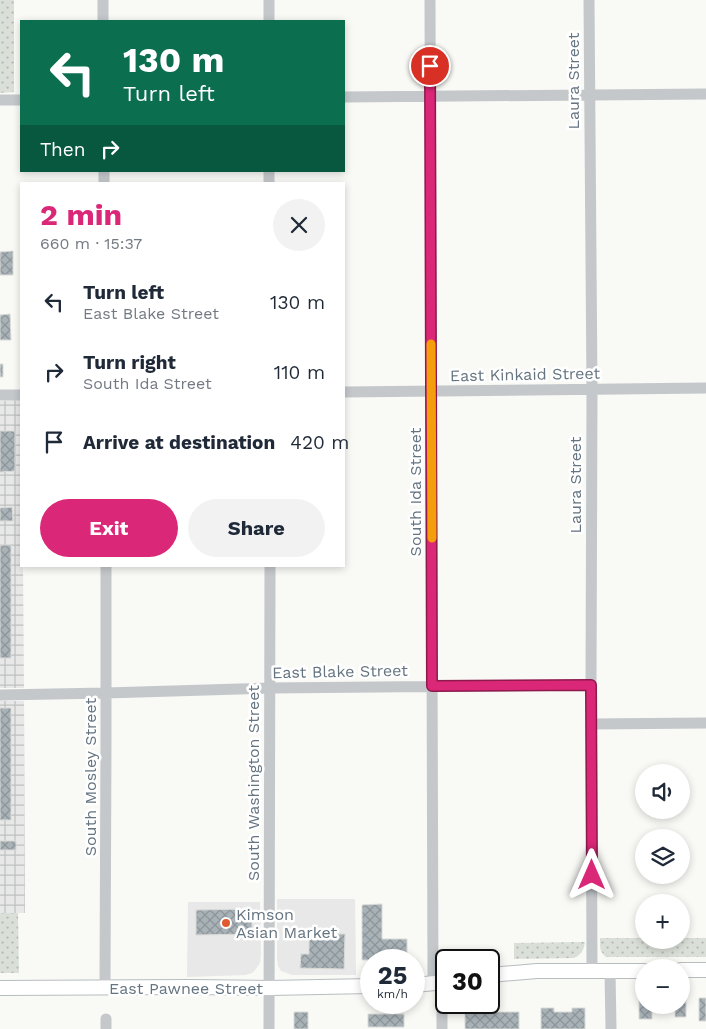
<!DOCTYPE html>
<html lang="en">
<head>
<meta charset="utf-8">
<style>
  body { margin:0; font-family:"Work Sans",sans-serif; background:#f2f2f3; color:#1f2937; height:100vh; display:flex; flex-direction:column; font-size:19px; white-space:nowrap }
  * { box-sizing:border-box; margin:0 }
  p { font-size:16px; color:#747a83 }
  .icon { flex:none; width:28px; height:28px; fill:none; stroke:currentColor; stroke-width:2; stroke-linecap:round; stroke-linejoin:round }
  .map { position:relative; flex:1; overflow:hidden }
  .details { position:absolute; left:20px; top:182px; width:325px; height:385px; display:flex; flex-direction:column; background:#fff; border-radius:0px; box-shadow:0 2px 8px #0003 }
  .details>* { flex:none }
  .banner { position:absolute; left:20px; top:20px; width:325px; height:152px; border-radius:0px; box-shadow:0 2px 8px #0003; background:#0b6e4f; color:#fff; overflow:hidden }
  .controls { position:absolute; left:635px; top:764px; display:grid; gap:10px }
  .controls a { display:grid; place-items:center; width:55px; height:55px; border-radius:50%; background:#fff; box-shadow:0 2px 8px #0003; font-size:25px }
  .speed { position:absolute; left:360px; top:949px; display:flex; gap:10px; font-size:25px; font-weight:700; text-align:center }
  .speed>* { display:grid; place-content:center; width:65px; height:65px; border-radius:50%; background:#fff; box-shadow:0 2px 8px #0003; line-height:1 }
  .speed small { font-size:12px; font-weight:400 }
  .speed .limit { border:2px solid #111; border-radius:8px; background:#fff; color:#111 }
  .pin { position:absolute; display:grid; place-items:center; width:42px; height:42px; color:#fff; margin:-21px; border:2px solid #fff; border-radius:50%; box-shadow:0 1px 5px #0007 }
  .me { position:absolute; width:55px; margin:-28px; rotate:0deg; stroke-linejoin:round; filter:drop-shadow(0 0 4px #0008) }
  .turn { display:flex; align-items:center; gap:18px; height:105px; padding:0 20px; font-size:22px }
  .turn .icon { width:65px; height:65px; stroke-width:2.5 }
  .turn b { display:block; font-size:35px; line-height:42px }
  .then { display:flex; align-items:center; height:48px; padding:0 20px; background:#0003; gap:10px; font-size:19px }
  .round { display:grid; place-items:center; flex:none; width:52px; height:52px; border-radius:26px; background:#f2f2f3 }
  .head { display:flex; align-items:center; justify-content:space-between; height:85px; padding:0 20px }
  h1 { font-size:30px; font-weight:700; line-height:38px; color:#db2777 }
  .cta { display:flex; gap:10px; margin-top:auto; padding:10px 20px }
  .cta a { flex:1; height:58px; border-radius:30px; background:#db2777; color:#fff; font-size:20px; font-weight:700; line-height:58px; text-align:center }
  .cta a+a { background:#f2f2f3; color:#1f2937 }
  ul { padding:0; list-style:none }
  li { display:flex; align-items:center; gap:15px; height:70px; padding:0 20px }
  li div { flex:1 }
  li b { display:block; font-size:19px }
  li em { font-style:normal }
  .map>svg:first-child { display:block }
  .built { fill:#e7e8e7 }
  .industrial { fill:url(#industrial-grid) }
  .grass { fill:url(#grass-dots) }
  .building { fill:url(#building-cross-hatch); stroke:#dadad8 }
  .lines { fill:none; stroke-linecap:round; stroke-linejoin:round }
  .major-casing { stroke:#b7bcbf; stroke-width:16 }
  .minor { stroke:#c4c8cb; stroke-width:11 }
  .major { stroke:#fff; stroke-width:14 }
  .route-casing { stroke:#8e194d; stroke-width:12 }
  .route { stroke:#db2777; stroke-width:9 }
  .slow { stroke:#f59e0b; stroke-width:9 }
  .poi-dot { fill:#e1592e; stroke:#fff; stroke-width:2 }
  .labels { text-anchor:middle; stroke-width:5; stroke-linejoin:round; paint-order:stroke }
  .street-label { font-size:16px; fill:#647481; stroke:#fff }
  .poi-label { font-size:16px; fill:#647481; stroke:#fff; text-anchor:start }
</style>
</head>
<body>
<div class="map">
<svg width="706" height="1029" viewBox="0 0 706 1029">
  <defs>
    <pattern id="industrial-grid" width="8" height="8" patternUnits="userSpaceOnUse" patternTransform="scale(1.25)"><rect width="8" height="8" fill="#e7e8e7"/><path d="M0 4h8M4 0v8" fill="none" stroke="#bfc1c1"/></pattern>
    <pattern id="grass-dots" width="8" height="8" patternUnits="userSpaceOnUse" patternTransform="scale(1.25)"><rect width="8" height="8" fill="#dae0d7"/><path d="M2 2h.1M6 6h.1" fill="none" stroke="#b4bab4" stroke-width="1.8" stroke-linecap="round"/></pattern>
    <pattern id="building-cross-hatch" width="8" height="8" patternUnits="userSpaceOnUse" patternTransform="scale(1.25)"><rect width="8" height="8" fill="#a8b2b7"/><path d="M0 0l8 8M0 8l8-8" fill="none" stroke="#8c959a"/></pattern>
  </defs>
  <rect width="100%" height="100%" fill="#f9f9f6"/>
  <path class="built" d="M277 899H355L356 975H292L281 971 278 966 277 959Z
    M188 902H260L261 954 260 963 256 969 252 973 245 975 187 977Z"/>
  <path class="industrial" d="M21 400V566H23L24 688H0V401Z
    M0 701H24L25 913H0Z"/>
  <path class="grass" d="M0 0H14V92L0 93Z
    M0 913H18L19 973H0Z
    M600 938H644V940H681V938H706V957H606C599 951 600 947 600 938Z
    M585 942C584 950 581 955 574 958L514 959V943Z"/>
  <path class="building" d="M13 251V275H0V252Z
    M10 314 11 340H0V315Z
    M0 364H3V377H0Z
    M0 431H15V471L0 472Z
    M12 507 13 521H0V508Z
    M0 545H11V658H0Z
    M0 708H11V820H0Z
    M0 841H16V850H0Z
    M382 904V939H407V960H362V905Z
    M252 909V934L196 935V910Z
    M332 934H345L344 969 300 968 301 954H309V939L332 940Z
    M639 998H644V1005H652V1019H639Z
    M681 998H686V1017H675V1005H681Z
    M699 998H706V1021H699Z
    M541 1008H554V1012H572V1008H585V1029H541Z
    M294 1012H308V1029H294Z
    M465 1012H519V1029H465Z
    M368 1014H404V1027H368Z"/>
  <g class="lines">
    <g class="major-casing">
      <path id="major" d="M681 970H706
        M489 975 537 971H644
        M414 985 446 982
        M0 988 189 987 269 988 371 986"/>
    </g>
    <path class="minor" d="M269 0V21
      M430 0 433 984
      M589 0 592 390 591 685 592 971
      M103 21V0
      M344 97 706 94
      M0 100H21
      M104 171V184
      M269 171V184
      M344 392 706 388
      M0 395H21
      M0 695 106 693 270 688 591 685
      M591 724 706 723
      M610 971 611 1029
      M442 983V1029
      M105 987 106 740V566
      M106 1019V1029
      M269 1029 270 566"/>
    <use href="#major" class="major"/>
  </g>
  <g class="lines">
    <g class="route-casing">
      <path id="route" d="M430 66 432 686 591 685 592 875"/>
    </g>
    <use href="#route" class="route"/>
    <path class="slow" d="M431 344 432 538"/>
  </g>
  <circle class="poi-dot" cx="226" cy="923" r="5"/>
  <g class="labels">
    <g class="street-label">
      <text transform="translate(573 81) rotate(-90)" y="6">Laura Street</text>
      <text transform="translate(525 374) rotate(-1)" y="6">East Kinkaid Street</text>
      <text transform="translate(575 485) rotate(-90)" y="6">Laura Street</text>
      <text transform="translate(415 492) rotate(-90)" y="6">South Ida Street</text>
      <text transform="translate(340 671) rotate(-1)" y="6">East Blake Street</text>
      <text transform="translate(90 777) rotate(-90)" y="6">South Mosley Street</text>
      <text transform="translate(253 783) rotate(-90)" y="6">South Washington Street</text>
      <text x="186" y="994">East Pawnee Street</text>
    </g>
    <g class="poi-label">
      <text x="236" y="920">Kimson<tspan x="236" dy="18">Asian Market</tspan></text>
    </g>
  </g>
</svg>
<div class="controls">
<a><svg class="icon" aria-label="sound" viewBox="0 0 24 24"><path d="M4 9h4l5-4v14l-5-4H4zM17 9q2 3 0 6"/></svg></a>
<a><svg class="icon" aria-label="layers" viewBox="0 0 24 24"><path d="M12 4l9 5-9 5-9-5zM3 14l9 5 9-5"/></svg></a>
<a>+</a>
<a>−</a>
</div>
<div class="speed"><div>25<small>km/h</small></div><div class="limit">30</div></div>
<div class="pin" style="left:430px;top:66px;background:#d93025"><svg class="icon" aria-label="arrive" viewBox="0 0 24 24"><path d="M6 21V4h12l-3 4 3 4H6"/></svg></div>
<svg class="me" style="left:592px;top:875px" viewBox="-20 -20 40 40"><path d="M0-17L14 15 0 8-14 15z" fill="#db2777" stroke="#fff" stroke-width="4"/></svg>
<div class="banner">
<div class="turn"><svg class="icon" aria-label="left" viewBox="0 0 24 24"><path d="M17 20v-9H6M10 6l-5 5 5 5"/></svg><div><b>130 m</b>Turn left</div></div>
<div class="then">Then<svg class="icon" aria-label="right" viewBox="0 0 24 24"><path d="M7 20v-9h11M14 6l5 5-5 5"/></svg></div>
</div>
<section class="details">
<div class="head"><div><h1>2 min</h1><p>660 m · 15:37</p></div><a class="round"><svg class="icon" aria-label="close" viewBox="0 0 24 24"><path d="M6 6l12 12M18 6L6 18"/></svg></a></div>
<ul>
<li><svg class="icon" aria-label="left" viewBox="0 0 24 24"><path d="M17 20v-9H6M10 6l-5 5 5 5"/></svg><div><b>Turn left</b><p>East Blake Street</p></div><em>130 m</em></li>
<li><svg class="icon" aria-label="right" viewBox="0 0 24 24"><path d="M7 20v-9h11M14 6l5 5-5 5"/></svg><div><b>Turn right</b><p>South Ida Street</p></div><em>110 m</em></li>
<li><svg class="icon" aria-label="arrive" viewBox="0 0 24 24"><path d="M6 21V4h12l-3 4 3 4H6"/></svg><div><b>Arrive at destination</b></div><em>420 m</em></li>
</ul>
<div class="cta"><a>Exit</a><a>Share</a></div>
</section>
</div>
</body>
</html>
